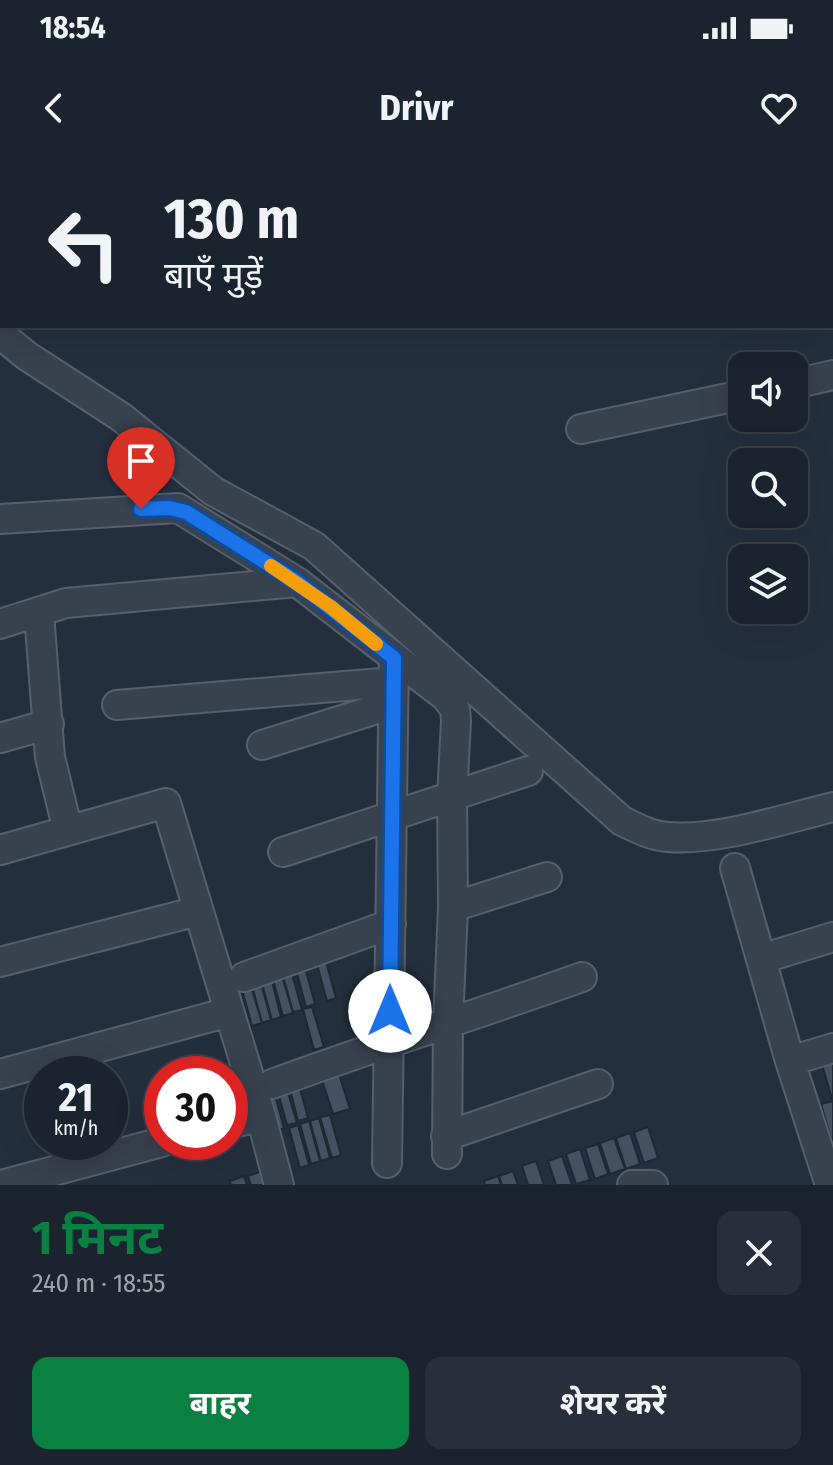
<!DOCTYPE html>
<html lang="hi">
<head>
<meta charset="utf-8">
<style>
  body { margin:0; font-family:"Fira Sans Condensed","Noto Sans Devanagari",sans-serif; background:#282f3a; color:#f1f3f6; height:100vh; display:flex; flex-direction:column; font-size:30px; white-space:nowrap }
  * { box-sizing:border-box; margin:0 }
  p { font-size:26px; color:#a0a4aa }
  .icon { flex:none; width:44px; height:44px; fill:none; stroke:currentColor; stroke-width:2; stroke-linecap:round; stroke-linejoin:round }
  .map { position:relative; height:1025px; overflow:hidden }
  .panel { display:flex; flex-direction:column; background:#1b232e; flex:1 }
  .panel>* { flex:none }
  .guide { position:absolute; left:0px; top:0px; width:834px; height:168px; box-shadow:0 8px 32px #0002,0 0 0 2px #39404a; background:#1b232e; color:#f1f3f6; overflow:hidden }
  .tools { position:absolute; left:728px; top:192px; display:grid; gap:16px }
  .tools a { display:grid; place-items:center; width:80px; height:80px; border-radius:16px; background:#1b232e; box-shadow:0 8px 32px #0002,0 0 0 2px #39404a; font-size:40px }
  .speed { position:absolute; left:24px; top:896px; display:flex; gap:16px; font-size:40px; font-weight:700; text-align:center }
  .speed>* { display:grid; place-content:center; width:104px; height:104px; border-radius:50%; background:#1b232e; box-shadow:0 8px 32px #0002,0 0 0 2px #39404a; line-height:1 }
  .speed small { font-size:20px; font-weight:400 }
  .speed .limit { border:12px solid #d22; background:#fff; color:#111 }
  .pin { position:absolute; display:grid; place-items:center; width:68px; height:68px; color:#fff; margin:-82px -34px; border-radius:50% 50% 50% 0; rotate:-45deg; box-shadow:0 0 8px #0007 }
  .pin .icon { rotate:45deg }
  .me { position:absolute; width:88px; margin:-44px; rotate:0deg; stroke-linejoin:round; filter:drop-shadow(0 0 6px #0008) }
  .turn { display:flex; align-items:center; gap:28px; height:168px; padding:0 32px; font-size:36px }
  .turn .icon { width:104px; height:104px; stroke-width:2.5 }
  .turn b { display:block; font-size:56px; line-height:68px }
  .round { display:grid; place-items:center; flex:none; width:84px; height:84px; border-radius:16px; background:#282f3a }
  .head { display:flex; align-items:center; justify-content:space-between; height:136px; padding:0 32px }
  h1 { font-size:48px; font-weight:700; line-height:60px; color:#0b8043 }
  .primary-button { display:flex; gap:16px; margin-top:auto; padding:16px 32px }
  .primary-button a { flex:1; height:92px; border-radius:16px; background:#0b8043; color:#fff; font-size:32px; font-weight:700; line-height:92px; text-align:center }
  .primary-button a+a { background:#282f3a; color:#f1f3f6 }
  .status { display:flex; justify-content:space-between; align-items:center; height:56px; padding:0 40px; background:#1b232e; direction:ltr }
  .status svg { height:22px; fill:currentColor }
  header { display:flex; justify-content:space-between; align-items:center; height:104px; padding:0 32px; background:#1b232e; font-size:36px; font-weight:700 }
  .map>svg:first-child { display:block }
  .building { fill:#455162; stroke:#1f2835; stroke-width:2 }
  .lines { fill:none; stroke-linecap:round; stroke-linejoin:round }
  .minor-casing { stroke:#565f6c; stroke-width:32 }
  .minor { stroke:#38414e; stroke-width:28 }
  .route-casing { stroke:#114b97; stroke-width:20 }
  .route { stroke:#1a73e8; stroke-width:14 }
  .slow { stroke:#f59e0b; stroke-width:14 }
</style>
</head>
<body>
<div class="status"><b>18:54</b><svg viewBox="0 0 49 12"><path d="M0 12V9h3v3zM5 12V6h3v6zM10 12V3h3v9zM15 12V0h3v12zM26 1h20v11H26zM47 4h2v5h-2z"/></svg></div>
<header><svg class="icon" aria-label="back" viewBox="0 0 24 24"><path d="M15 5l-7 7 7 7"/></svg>Drivr<svg class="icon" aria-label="heart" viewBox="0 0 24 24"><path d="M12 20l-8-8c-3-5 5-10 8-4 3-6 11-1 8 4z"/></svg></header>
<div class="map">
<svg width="833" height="1025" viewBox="0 0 833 1025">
  <rect width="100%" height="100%" fill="#242f3e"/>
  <path class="building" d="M325 798 336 838 327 841 316 801Z
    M304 804 315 844 306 847 295 806Z
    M291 810 302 850 293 852 282 812Z
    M281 813 293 853 283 856 272 816Z
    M271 817 281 857 272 860 261 820Z
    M260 820 271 860 262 863 251 822Z
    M250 823 262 863 252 866 241 826Z
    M240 827 251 867 242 870 231 829Z
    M312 847 324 887 314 890 303 849Z
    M833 899V939H832L821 901Z
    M338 911 350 949 333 954 321 917Z
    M297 918 308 958 298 961 288 921Z
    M285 923 297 963 287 965 276 925Z
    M273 928 284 968 275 971 263 930Z
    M833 941V983H832L821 944Z
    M330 955 341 995 332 998 320 957Z
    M319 958 330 998 321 1001 310 961Z
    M309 961 320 1001 311 1004 300 964Z
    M298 965 309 1005 300 1008 289 968Z
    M648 967 658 998 644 1003 634 972Z
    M630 973 640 1004 626 1009 616 978Z
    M614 978 625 1009 610 1014 600 983Z
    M598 984 608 1014 595 1019 585 988Z
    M580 989 590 1020 576 1024 566 994Z
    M562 996 572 1025H556L548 1001Z
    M536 1001 544 1025H528L522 1006Z
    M262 1011 266 1025H251L248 1016Z
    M513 1011 518 1025H502L499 1016Z
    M244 1016 247 1025H231L230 1021Z
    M498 1016 501 1025H485L484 1021Z"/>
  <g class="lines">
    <g class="minor-casing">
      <path id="minor" d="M832 18 833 21
        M0 84H2
        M0 174 27 196 121 257 213 331 314 386 622 661C637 668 651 676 668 677 718 681 784 659 833 647
        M794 224 833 215
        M581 269 742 235
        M0 359 178 348 297 422 446 537 455 549 456 561 452 637 453 747 448 864 447 994
        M39 453 50 597 68 671
        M0 464 66 443 297 422
        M117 545 393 522
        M0 578 49 564
        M262 585 393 544
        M0 690 166 643 261 956 279 1025
        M283 692 528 611
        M735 708 790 901 830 1025
        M453 747 547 717
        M761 799 833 777
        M0 802 198 751
        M244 817 391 764
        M790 901 833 888
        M0 914 229 852
        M272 924C375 886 479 854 582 817
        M230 964 261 956
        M446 976 598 924
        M387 1003 394 498
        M1 1025 162 982
        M632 1025H653"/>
    </g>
    <use href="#minor" class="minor"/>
  </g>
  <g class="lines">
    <g class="route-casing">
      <path id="route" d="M141 349 169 348 186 352 297 422 394 498 390 851"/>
    </g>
    <use href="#route" class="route"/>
    <path class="slow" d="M271 406 331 447 376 484"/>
  </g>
</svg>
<div class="tools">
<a><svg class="icon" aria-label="sound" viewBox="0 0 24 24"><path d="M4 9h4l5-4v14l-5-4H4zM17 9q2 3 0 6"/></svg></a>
<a><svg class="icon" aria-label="search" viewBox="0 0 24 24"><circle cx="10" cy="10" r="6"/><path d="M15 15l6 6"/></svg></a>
<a><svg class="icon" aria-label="layers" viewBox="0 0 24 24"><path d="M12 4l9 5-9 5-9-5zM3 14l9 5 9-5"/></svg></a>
</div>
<div class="speed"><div>21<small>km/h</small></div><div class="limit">30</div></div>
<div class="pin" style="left:141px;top:349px;background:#d93025"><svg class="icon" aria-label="arrive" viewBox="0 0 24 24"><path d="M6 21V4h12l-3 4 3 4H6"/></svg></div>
<svg class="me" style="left:390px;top:851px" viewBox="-20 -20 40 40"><circle r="19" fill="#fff"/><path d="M0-13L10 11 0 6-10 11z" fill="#1a73e8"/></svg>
<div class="guide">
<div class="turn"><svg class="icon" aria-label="left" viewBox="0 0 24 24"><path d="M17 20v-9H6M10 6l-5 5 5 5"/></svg><div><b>130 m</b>बाएँ मुड़ें</div></div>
</div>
</div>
<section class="panel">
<div class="head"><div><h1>1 मिनट</h1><p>240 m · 18:55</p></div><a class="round"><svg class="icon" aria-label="close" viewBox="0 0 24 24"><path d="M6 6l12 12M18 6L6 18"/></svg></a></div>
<div class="primary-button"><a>बाहर</a><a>शेयर करें</a></div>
</section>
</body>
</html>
